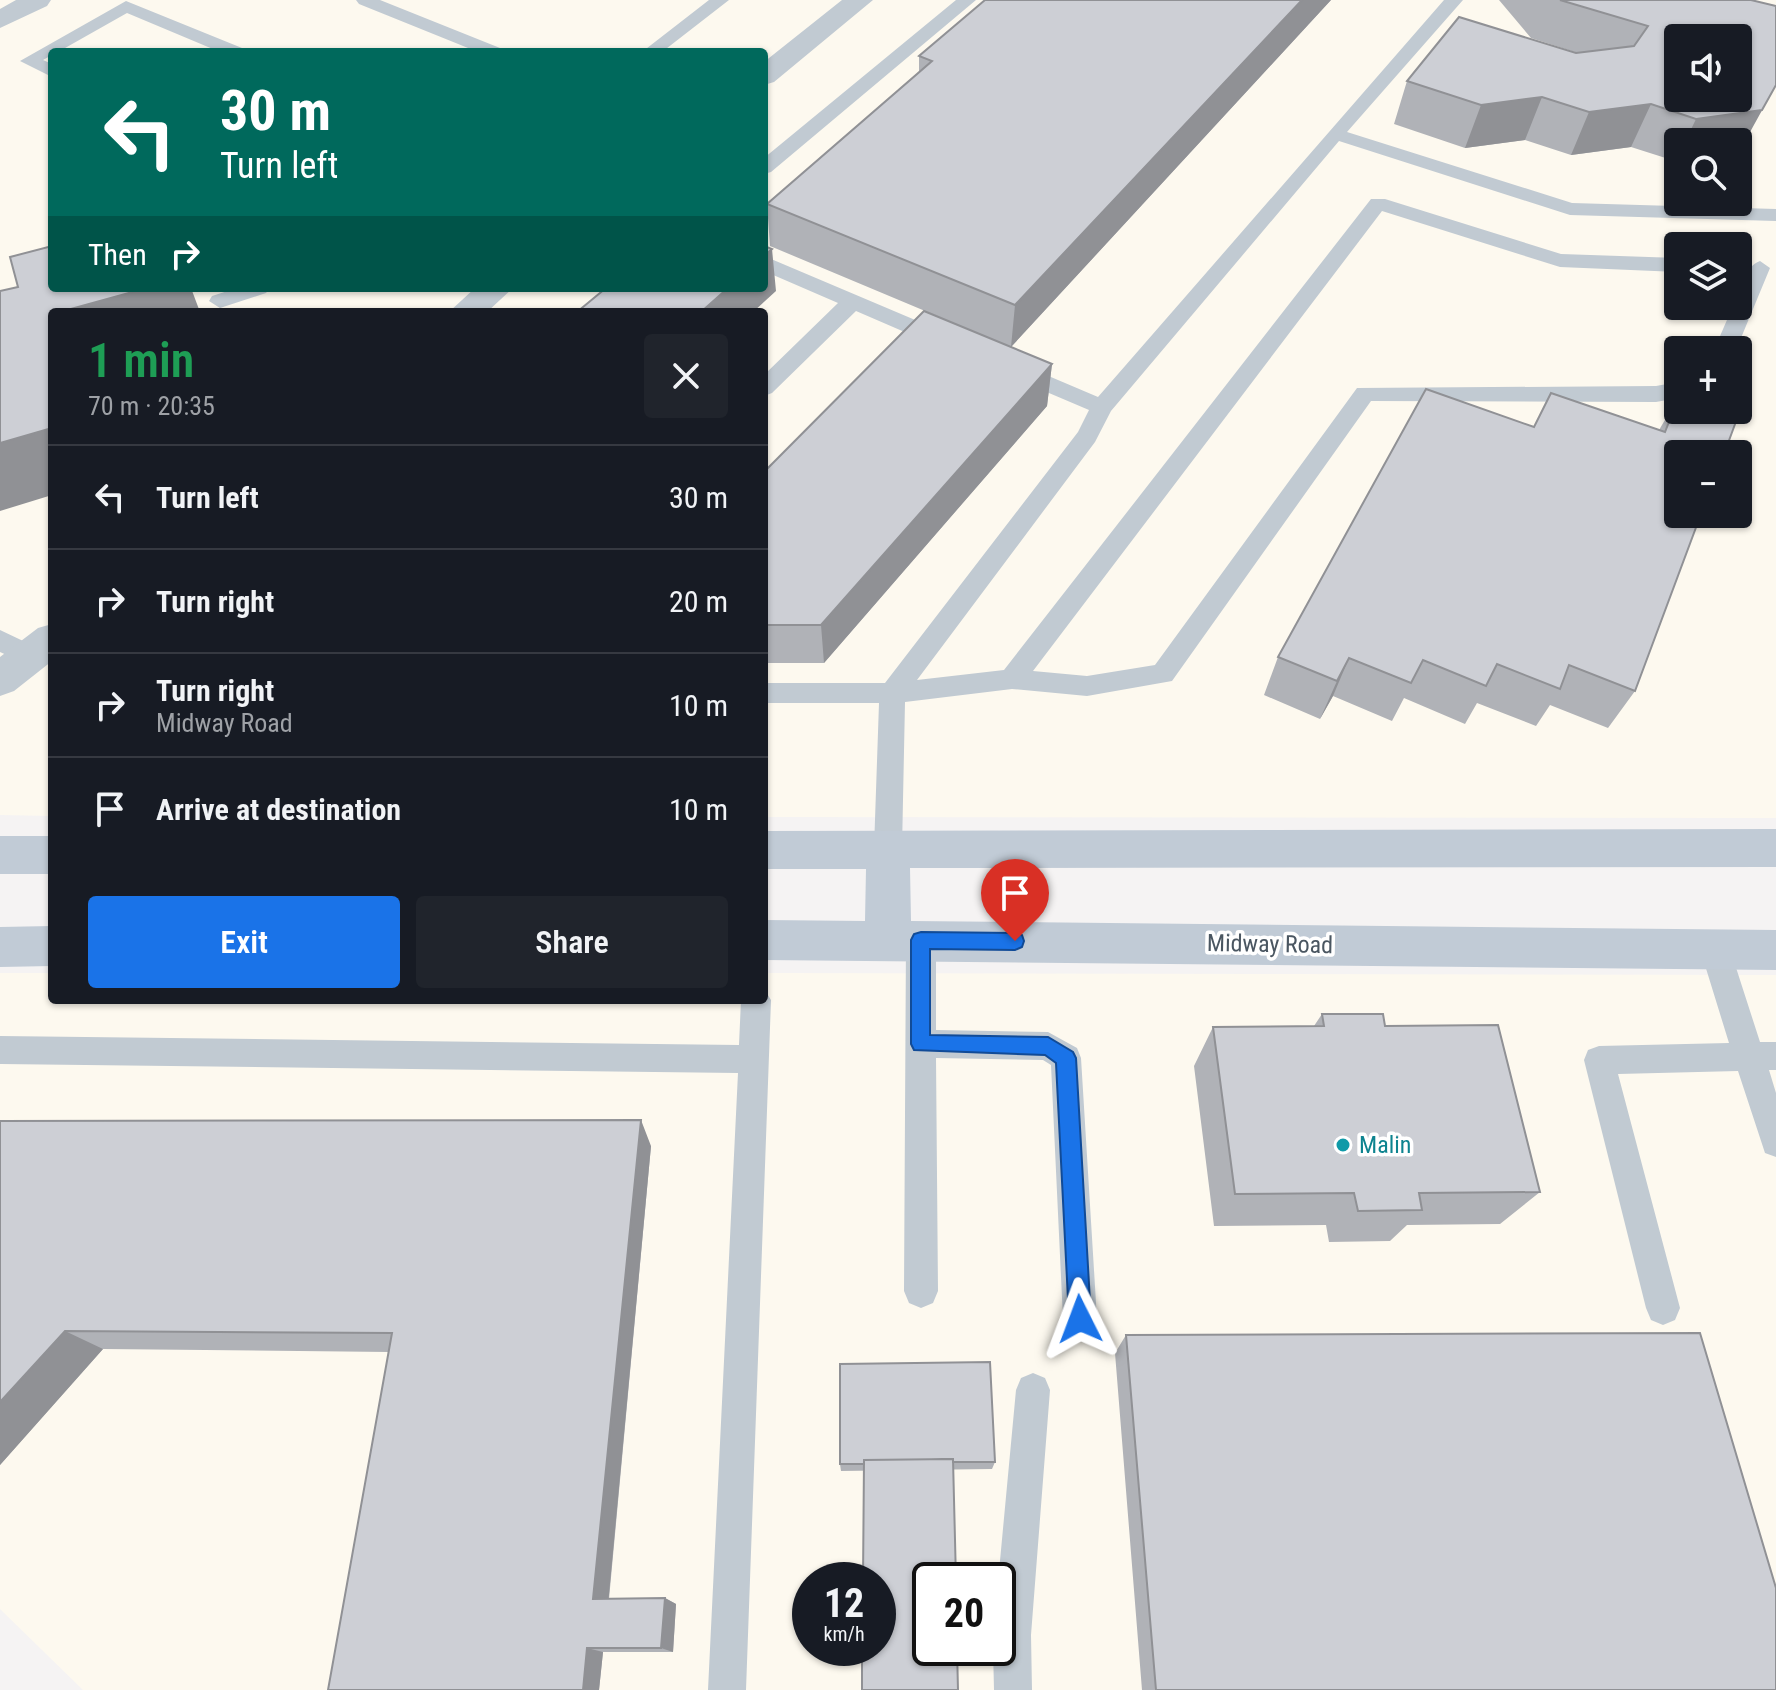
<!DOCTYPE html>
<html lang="en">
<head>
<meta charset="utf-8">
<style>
  body { margin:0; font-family:"Roboto Condensed",sans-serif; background:#20242c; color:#f1f3f6; height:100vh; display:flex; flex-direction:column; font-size:30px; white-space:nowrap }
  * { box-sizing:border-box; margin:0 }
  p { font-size:26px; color:#9ea1a6 }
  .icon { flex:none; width:44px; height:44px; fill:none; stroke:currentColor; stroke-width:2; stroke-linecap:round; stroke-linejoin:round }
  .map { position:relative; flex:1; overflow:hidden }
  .panel { position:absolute; left:48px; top:308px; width:720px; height:696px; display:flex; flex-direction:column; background:#171b24; border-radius:8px; box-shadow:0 2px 6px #0004 }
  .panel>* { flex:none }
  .guide { position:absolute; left:48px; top:48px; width:720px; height:244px; border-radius:8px; box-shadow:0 2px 6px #0004; background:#00695c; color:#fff; overflow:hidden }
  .tools { position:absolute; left:1664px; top:24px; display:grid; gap:16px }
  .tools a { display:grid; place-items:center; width:88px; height:88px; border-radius:8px; background:#171b24; box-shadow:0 2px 6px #0004; font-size:40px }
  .speed { position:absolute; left:792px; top:1562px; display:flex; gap:16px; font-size:40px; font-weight:700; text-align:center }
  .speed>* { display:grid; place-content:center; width:104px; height:104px; border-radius:50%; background:#171b24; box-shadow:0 2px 6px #0004; line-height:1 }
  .speed small { font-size:20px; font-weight:400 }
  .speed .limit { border:4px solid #111; border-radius:12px; background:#fff; color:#111 }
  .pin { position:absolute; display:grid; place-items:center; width:68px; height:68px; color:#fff; margin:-82px -34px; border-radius:50% 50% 50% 0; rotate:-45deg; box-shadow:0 0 8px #0007 }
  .pin .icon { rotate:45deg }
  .me { position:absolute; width:88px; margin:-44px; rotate:357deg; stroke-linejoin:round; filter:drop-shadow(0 0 6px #0008) }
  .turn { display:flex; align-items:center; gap:28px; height:168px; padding:0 40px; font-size:36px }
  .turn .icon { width:104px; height:104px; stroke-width:2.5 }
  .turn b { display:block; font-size:56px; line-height:68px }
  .then { display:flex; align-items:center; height:76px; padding:0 40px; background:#0003; gap:16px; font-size:30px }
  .round { display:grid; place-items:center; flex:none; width:84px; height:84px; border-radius:8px; background:#20242c }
  .headline { display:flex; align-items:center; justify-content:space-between; height:136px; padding:0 40px }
  h1 { font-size:48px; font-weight:600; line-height:60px; color:#1e9e55 }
  .primary-button { display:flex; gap:16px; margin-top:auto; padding:16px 40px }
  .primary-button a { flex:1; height:92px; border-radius:8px; background:#1a73e8; color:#fff; font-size:32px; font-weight:600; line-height:92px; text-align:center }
  .primary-button a+a { background:#20242c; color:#f1f3f6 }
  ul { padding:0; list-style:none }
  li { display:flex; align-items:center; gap:24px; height:104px; padding:0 40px; border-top:2px solid #363941 }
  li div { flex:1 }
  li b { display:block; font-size:30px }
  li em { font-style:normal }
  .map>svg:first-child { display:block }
  .commercial { fill:#fdf9ef; fill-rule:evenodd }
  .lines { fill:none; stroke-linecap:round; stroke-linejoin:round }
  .lane { fill:#c1cad2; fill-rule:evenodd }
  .street { fill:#c1cad2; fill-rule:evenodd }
  .secondary { fill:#c1cbd6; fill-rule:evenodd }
  .wall { fill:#b0b2b7 }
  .shaded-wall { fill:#909195 }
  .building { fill:#cdcfd5; stroke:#909195; stroke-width:2; fill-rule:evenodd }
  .route { fill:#1a73e8; stroke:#114b97; stroke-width:2 }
  .culture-dot { fill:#0f9aa8; stroke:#fff; stroke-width:3 }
  .labels { text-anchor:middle; stroke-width:7; stroke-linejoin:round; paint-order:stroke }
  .street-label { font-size:24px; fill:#4a5661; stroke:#fff }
  .culture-label { font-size:24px; fill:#0d838f; stroke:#fff; text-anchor:start }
</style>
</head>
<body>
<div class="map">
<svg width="1776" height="1690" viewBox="0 0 1776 1690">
  <rect width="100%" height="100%" fill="#f5f3f3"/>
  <path class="commercial" d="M0 0H1776V818L764 817V312H52V816L0 815ZM1678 38H1738V98H1678ZM52 52H764V288H52ZM1678 142H1738V202H1678ZM1678 246H1738V306H1678ZM1678 350H1738V410H1678ZM1678 454H1738V514H1678Z
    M0 973H52V1000H764V973L1776 975V1690H83L0 1609ZM810 1580H878V1648H810ZM930 1580H998V1648H930Z"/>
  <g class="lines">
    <path class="lane" d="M356 0H380L500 48 503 52H478L359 4Z
      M709 0H729L662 52H642Z
      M956 0H976L771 172 764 174V158Z
      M1444 0H1463L1347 132 1572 203 1776 209V221L1570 215 1339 141 1111 411 1095 442 917 680 1004 670 1371 199H1385L1561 254 1678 258V272L1560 267 1382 211 1033 671 1087 676 1155 665 1357 388 1656 386 1678 382V398L1656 402 1371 401 1172 681 1087 696 1012 689 905 702 902 849 898 857 888 861 878 857 874 849 879 703H764V683H885L1078 432 1089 410 1009 376 1006 371 1009 366H1025L1098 397Z
      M126 1 242 48 245 52H220L127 13 58 52H52V55L43 60 52 64V77L20 61Z
      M764 256 953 336 956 341 953 346H937L856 311 772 393 764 396V375L838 303 764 271Z
      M1760 261 1770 268 1736 350H1714L1733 306H1738C1738 291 1745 266 1760 261Z
      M237 288H270L266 293 220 308 209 301 212 296Z
      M0 630 40 649 44 656 40 663 31 666 0 652Z
      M921 927 931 931 936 940V1030L1048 1032 1077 1048 1081 1058 1097 1319 1092 1331 1080 1336 1068 1331 1063 1319 1051 1065 1043 1060 936 1058 938 1291 933 1303 921 1308 909 1303 904 1291 906 940 911 931Z
      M1715 936 1725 940 1730 949 1760 1042H1776V1070H1769L1776 1093V1157L1765 1153 1738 1071 1618 1074 1680 1308 1675 1320 1663 1325 1651 1320 1646 1308 1584 1060 1588 1050 1599 1046 1729 1043 1700 949 1705 940Z
      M764 989 771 1000 746 1690H708L738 1073 0 1064V1036L739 1045 741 1000H764Z
      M1033 1373 1045 1378 1050 1390 1031 1635 1032 1690H994L993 1648H998V1582L1016 1390 1021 1378Z"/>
    <path class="street" d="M16 0H51L47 6 0 28V9Z
      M842 0H873L774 82 764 85V62Z
      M475 288H513L487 312H449Z
      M52 624V661L14 691 0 696V657L38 628Z"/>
    <path class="secondary" d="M1776 829V867L910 868 911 921 1776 930V970L764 960V920L865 921 866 869H764V831Z
      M0 836H52V874H0Z
      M52 926V966L0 967V927Z"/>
  </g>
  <path class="wall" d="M985 0H1331L1011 347 770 246 767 204 919 73V56Z
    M1499 0H1751L1739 152H1738V142H1678V161H1675L1631 147 1571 155 1525 140 1465 148 1394 124 1407 81 1578 53 1531 38Z
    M1052 364 1047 406 824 663H764V472Z
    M1678 398 1635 691 1608 728 1550 705 1536 726 1477 703 1465 724 1404 698 1392 721 1333 696 1320 719 1264 695 1278 657 1534 427 1659 430Z
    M1322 1014 1385 1026 1540 1192 1500 1224 1407 1225 1390 1241 1329 1242 1326 1225 1214 1226 1194 1066 1213 1027 1314 1026Z
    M0 1121 651 1146 609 1599 665 1598 676 1604 673 1652H603L599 1690H328L389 1352 103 1349 0 1465Z
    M1126 1335 1776 1690H1142L1115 1353Z
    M995 1462 992 1469 841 1471 840 1464Z"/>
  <path class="shaded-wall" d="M1302 0H1331L1011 347 1015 305Z
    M1776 85 1739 152H1738V142H1685L1696 119Z
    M1542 97 1525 140 1465 148 1481 105Z
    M1651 104 1631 147 1571 155 1589 112Z
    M772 249 776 291 753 312H701L728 288H764V256Z
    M147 288H191L200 312H60Z
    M1052 364 1047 406 824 663 821 625Z
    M52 428V495L0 511V443Z
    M1349 658 1333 696 1320 719 1337 681Z
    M641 1120 651 1146 608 1605 593 1599Z
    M65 1331 103 1349 0 1465V1402Z
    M665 1598 676 1604 673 1652 661 1648Z
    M587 1648 603 1652 599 1690H583Z"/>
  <path class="building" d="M985 0H1302L1015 305 767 204 932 61 919 56Z
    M1560 0H1751L1776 6V85L1762 110 1696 119 1651 104 1589 112 1542 97 1481 105 1407 81 1459 17 1576 53 1634 46 1648 26ZM1678 38H1738V98H1678Z
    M52 246V288H147L60 312H52V428L0 443V291L18 287 10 257Z
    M764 246 772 249 764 256Z
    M606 288H728L701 312H577Z
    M924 311 1052 364 821 625H764V472Z
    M1426 389 1534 427 1551 393 1665 432 1678 399V410H1718L1738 416 1724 454H1678V514H1701L1635 691 1569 665 1560 689 1497 664 1486 686 1423 660 1411 683 1349 658 1337 681 1278 657Z
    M1322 1014H1383L1385 1026 1498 1025 1540 1192 1419 1193 1422 1210 1358 1211 1354 1193 1235 1194 1213 1027 1324 1026Z
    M641 1120 593 1599 665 1598 661 1648H587L583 1690H328L392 1333 65 1331 0 1402V1121Z
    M1700 1333 1776 1588V1690H1156L1126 1335Z
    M990 1362 995 1462H953V1459L864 1460V1464H840V1364Z
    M953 1459 956 1580H930V1648H957L958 1690H862V1648H878V1580H863L864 1460Z"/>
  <path class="route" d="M921 932 1015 933 1022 935 1024 941 1022 947 1015 950 930 949V1035L1048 1037 1073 1052 1076 1058 1091 1319 1087 1327 1080 1330 1072 1327 1069 1319 1056 1063 1045 1055 914 1050 911 1044V940L914 934Z"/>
  <circle class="culture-dot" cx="1343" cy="1145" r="8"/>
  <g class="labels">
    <g class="street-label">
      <text transform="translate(1270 944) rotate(1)" y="8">Midway Road</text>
    </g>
    <g class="culture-label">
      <text x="1359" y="1153">Malin</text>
    </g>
  </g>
</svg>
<div class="tools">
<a><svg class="icon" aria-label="sound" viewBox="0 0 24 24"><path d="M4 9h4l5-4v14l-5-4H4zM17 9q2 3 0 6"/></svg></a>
<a><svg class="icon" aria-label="search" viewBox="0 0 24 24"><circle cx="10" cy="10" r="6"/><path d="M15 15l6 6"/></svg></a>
<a><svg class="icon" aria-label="layers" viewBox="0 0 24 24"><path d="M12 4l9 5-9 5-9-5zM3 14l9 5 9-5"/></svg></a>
<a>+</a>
<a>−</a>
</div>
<div class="speed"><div>12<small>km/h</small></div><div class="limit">20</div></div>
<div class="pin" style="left:1015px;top:941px;background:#d93025"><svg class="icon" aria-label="arrive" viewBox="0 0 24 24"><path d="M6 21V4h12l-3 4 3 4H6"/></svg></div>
<svg class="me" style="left:1080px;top:1319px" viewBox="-20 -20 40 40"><path d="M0-17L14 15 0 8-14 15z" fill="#1a73e8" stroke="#fff" stroke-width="4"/></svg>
<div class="guide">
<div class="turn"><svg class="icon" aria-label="left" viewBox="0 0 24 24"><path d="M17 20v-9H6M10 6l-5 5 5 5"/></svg><div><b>30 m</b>Turn left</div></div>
<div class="then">Then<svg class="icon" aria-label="right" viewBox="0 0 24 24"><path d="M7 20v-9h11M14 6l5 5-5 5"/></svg></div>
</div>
<section class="panel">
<div class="headline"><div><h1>1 min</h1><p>70 m · 20:35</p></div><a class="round"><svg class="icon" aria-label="close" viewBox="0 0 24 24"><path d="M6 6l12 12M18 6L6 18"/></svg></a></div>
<ul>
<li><svg class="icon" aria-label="left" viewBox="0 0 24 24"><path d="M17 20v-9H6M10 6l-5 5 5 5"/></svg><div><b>Turn left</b></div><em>30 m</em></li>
<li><svg class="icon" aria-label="right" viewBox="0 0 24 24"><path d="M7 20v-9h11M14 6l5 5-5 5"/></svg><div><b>Turn right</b></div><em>20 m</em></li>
<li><svg class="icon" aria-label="right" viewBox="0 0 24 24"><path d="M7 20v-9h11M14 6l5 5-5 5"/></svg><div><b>Turn right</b><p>Midway Road</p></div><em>10 m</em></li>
<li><svg class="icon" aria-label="arrive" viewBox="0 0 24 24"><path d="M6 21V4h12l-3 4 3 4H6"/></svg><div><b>Arrive at destination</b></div><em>10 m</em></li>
</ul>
<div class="primary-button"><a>Exit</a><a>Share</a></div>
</section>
</div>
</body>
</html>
